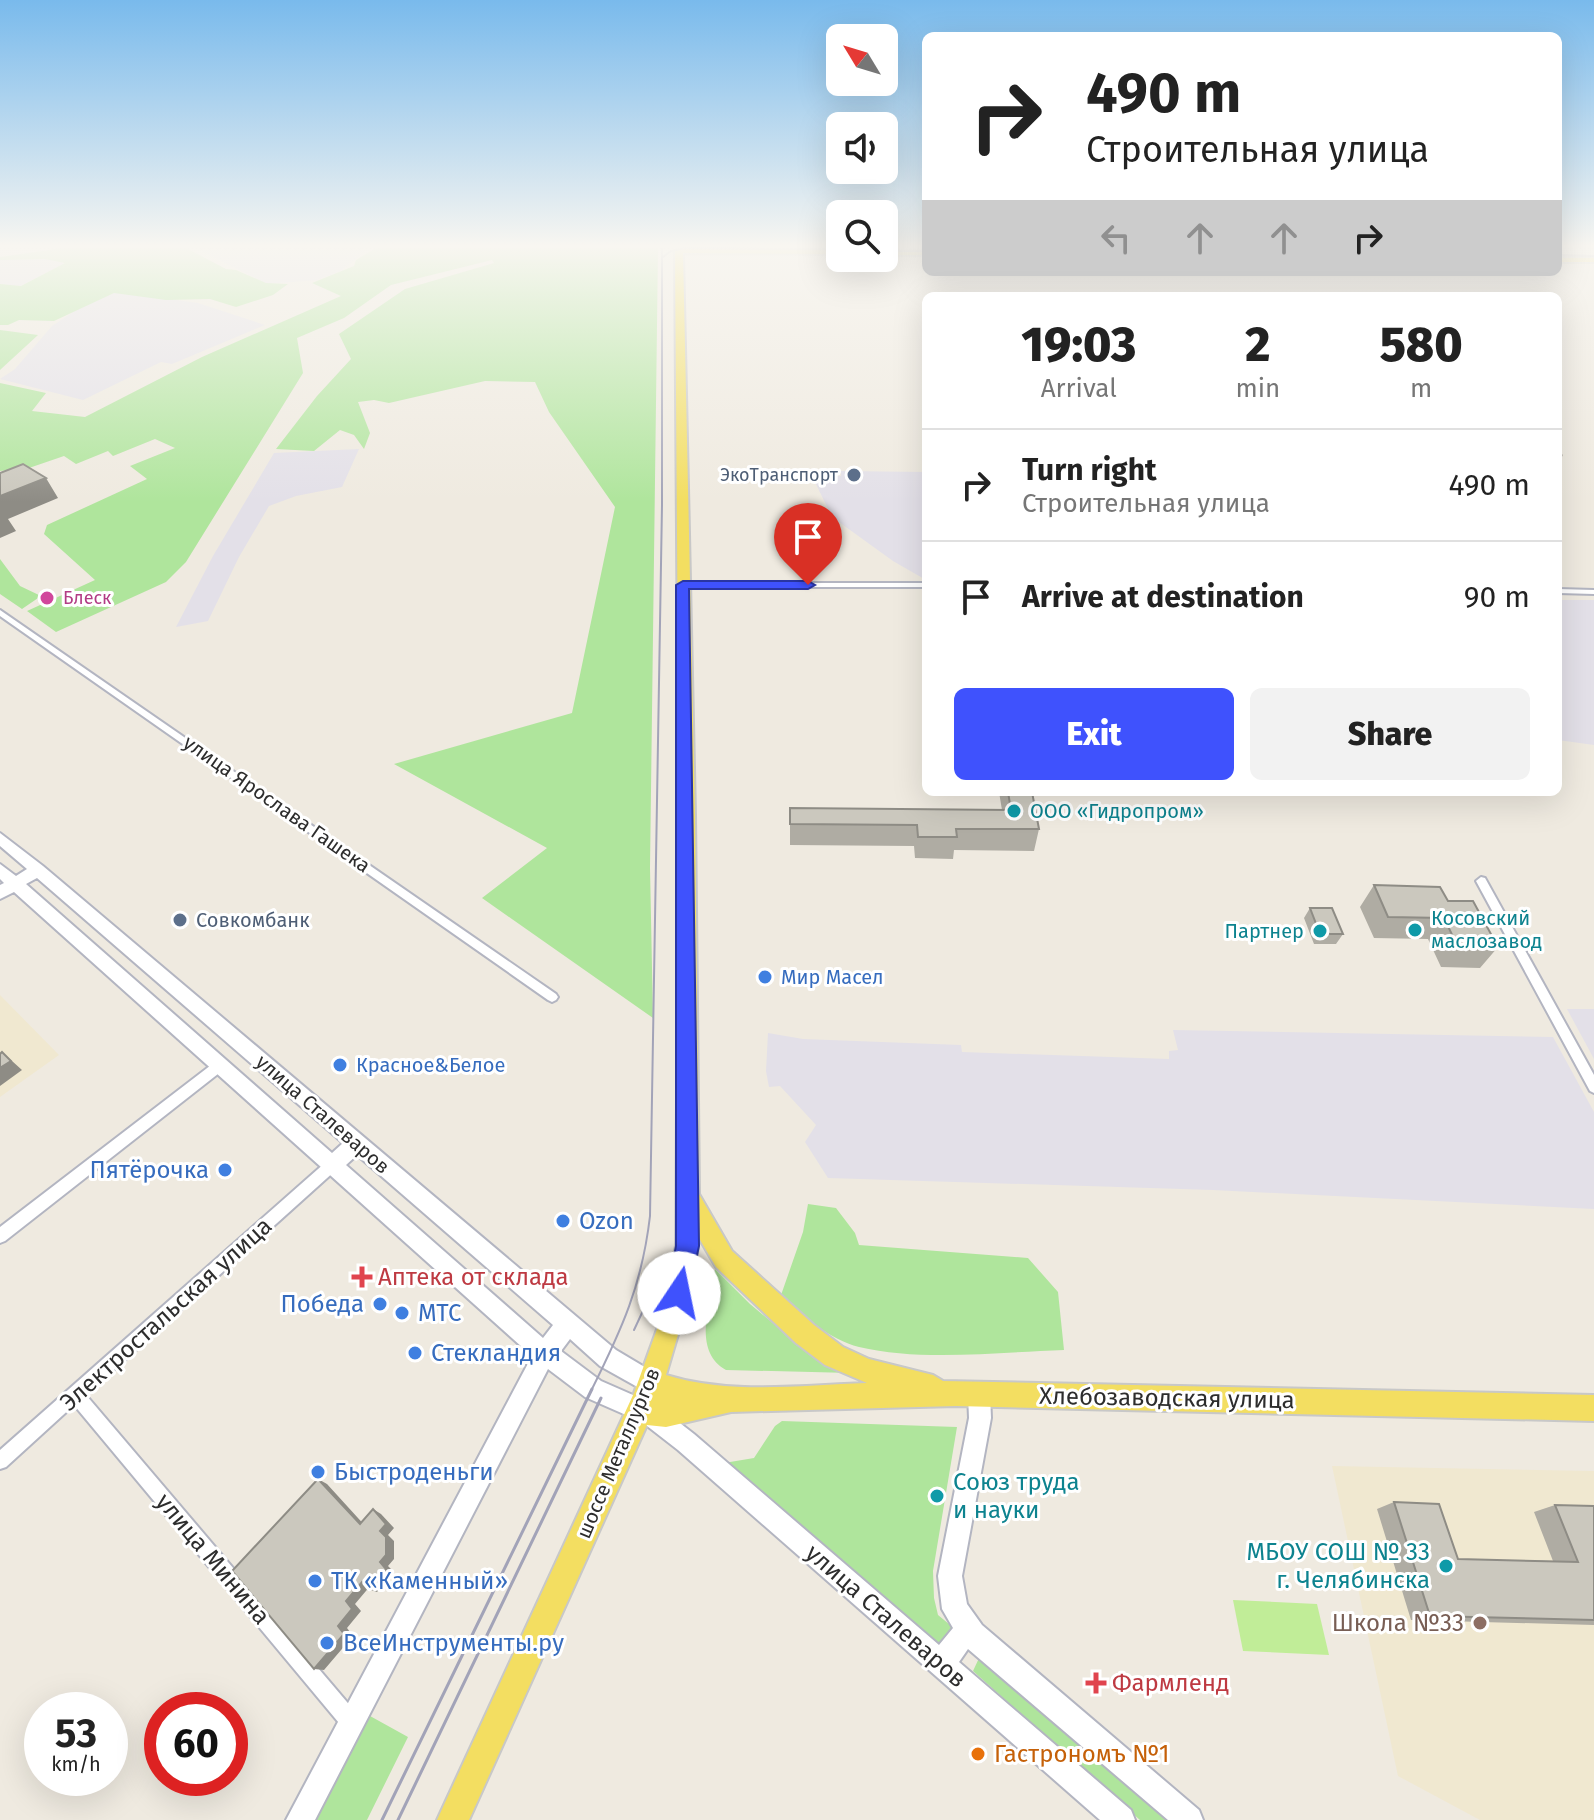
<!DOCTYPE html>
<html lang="en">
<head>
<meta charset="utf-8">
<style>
  body { margin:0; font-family:"Fira Sans",sans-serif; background:#f2f2f2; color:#222; height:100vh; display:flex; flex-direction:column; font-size:30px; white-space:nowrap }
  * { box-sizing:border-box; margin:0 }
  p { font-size:26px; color:#767676 }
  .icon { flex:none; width:44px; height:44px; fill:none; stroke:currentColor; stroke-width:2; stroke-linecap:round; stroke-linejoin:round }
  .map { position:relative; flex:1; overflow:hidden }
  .drawer { position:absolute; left:922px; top:292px; width:640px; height:504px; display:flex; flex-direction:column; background:#fff; border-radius:12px; box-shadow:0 8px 32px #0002 }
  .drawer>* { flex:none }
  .hud { position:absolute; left:922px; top:32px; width:640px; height:244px; border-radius:12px; box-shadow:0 8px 32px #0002; background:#fff; color:#222; overflow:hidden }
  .needle { width:52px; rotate:308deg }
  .tools { position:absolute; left:826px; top:24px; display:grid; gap:16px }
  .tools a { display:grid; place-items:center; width:72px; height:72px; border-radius:12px; background:#fff; box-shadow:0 8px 32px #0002; font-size:40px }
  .speed { position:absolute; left:24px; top:1692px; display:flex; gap:16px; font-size:40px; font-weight:700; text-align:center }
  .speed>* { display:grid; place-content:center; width:104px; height:104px; border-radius:50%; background:#fff; box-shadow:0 8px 32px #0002; line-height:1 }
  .speed small { font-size:20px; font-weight:400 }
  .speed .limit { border:12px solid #d22; background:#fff; color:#111 }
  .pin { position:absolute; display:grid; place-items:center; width:68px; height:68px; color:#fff; margin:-82px -34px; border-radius:50% 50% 50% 0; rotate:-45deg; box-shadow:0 0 8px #0007 }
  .pin .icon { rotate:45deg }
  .me { position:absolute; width:88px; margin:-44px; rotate:11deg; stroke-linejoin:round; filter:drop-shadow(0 0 6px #0008) }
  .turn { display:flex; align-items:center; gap:28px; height:168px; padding:0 32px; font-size:36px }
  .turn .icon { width:104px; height:104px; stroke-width:2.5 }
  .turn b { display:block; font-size:56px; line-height:68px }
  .lanes { display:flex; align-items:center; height:76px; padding:0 32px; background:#0003; justify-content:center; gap:40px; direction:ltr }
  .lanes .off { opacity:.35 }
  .eta { display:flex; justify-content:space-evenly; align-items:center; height:136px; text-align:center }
  .eta b { font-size:48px; font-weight:800; line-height:56px }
  .action { display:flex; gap:16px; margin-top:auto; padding:16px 32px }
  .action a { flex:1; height:92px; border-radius:12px; background:#3f52fd; color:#fff; font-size:32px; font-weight:800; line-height:92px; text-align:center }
  .action a+a { background:#f2f2f2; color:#222 }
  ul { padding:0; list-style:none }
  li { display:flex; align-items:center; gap:24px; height:112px; padding:0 32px; border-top:2px solid #e0e0e0 }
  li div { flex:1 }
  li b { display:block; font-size:30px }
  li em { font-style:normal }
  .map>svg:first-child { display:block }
  .industrial { fill:#e3e0e8 }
  .education { fill:#f0e8d0 }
  .green { fill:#afe59c }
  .pitch { fill:#c1ed98 }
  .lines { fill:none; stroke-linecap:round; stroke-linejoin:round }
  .street-casing { stroke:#b3b5c1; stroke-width:4 }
  .secondary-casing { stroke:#b3b5c1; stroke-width:4 }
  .primary-casing { stroke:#c8c8c8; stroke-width:4 }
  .street { fill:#fff; fill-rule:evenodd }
  .secondary { fill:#fff; fill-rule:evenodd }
  .primary { fill:#f3de61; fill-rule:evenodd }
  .tram-far1 { stroke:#a2a3b8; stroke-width:2 }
  .tram { stroke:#a2a3b8; stroke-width:3 }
  .wall { fill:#afaca3 }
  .shaded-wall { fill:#8e8c85 }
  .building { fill:#cbc8be; stroke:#8e8c85; stroke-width:2 }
  .route { fill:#3f52fd; stroke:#2935a4; stroke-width:2 }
  .service-dot { fill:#5c6f8a; stroke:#fff; stroke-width:3 }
  .hotel-dot { fill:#d1479c; stroke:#fff; stroke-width:3 }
  .culture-dot { fill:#0f9aa8; stroke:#fff; stroke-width:3 }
  .shop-dot { fill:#3f7fe0; stroke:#fff; stroke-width:3 }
  .health-dot { fill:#e0444e; stroke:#fff; stroke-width:3 }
  .education-dot { fill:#8d6e63; stroke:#fff; stroke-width:3 }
  .food-dot { fill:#e8710a; stroke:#fff; stroke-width:3 }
  .labels { text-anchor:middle; stroke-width:6; stroke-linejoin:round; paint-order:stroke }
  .far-service-label { font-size:18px; fill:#4e5e75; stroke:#fff; text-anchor:end }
  .far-hotel-label { font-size:18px; fill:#b23c85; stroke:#fff; text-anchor:start }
  .street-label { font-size:20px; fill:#2d2d2d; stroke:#fff }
  .culture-label { font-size:20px; fill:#0d838f; stroke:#fff; text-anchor:start }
  .service-label { font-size:20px; fill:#4e5e75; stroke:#fff; text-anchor:start }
  .shop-label { font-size:20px; fill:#366cbe; stroke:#fff; text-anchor:start }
  .near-shop-label { font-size:24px; fill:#366cbe; stroke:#fff; text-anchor:start }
  .near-health-label { font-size:24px; fill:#be3a42; stroke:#fff; text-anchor:start }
  .near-street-label { font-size:24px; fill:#2d2d2d; stroke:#fff }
  .near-culture-label { font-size:24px; fill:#0d838f; stroke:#fff; text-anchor:start }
  .near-education-label { font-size:24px; fill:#785e54; stroke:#fff; text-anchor:end }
  .near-food-label { font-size:24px; fill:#c56008; stroke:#fff; text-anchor:start }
</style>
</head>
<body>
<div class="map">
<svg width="1594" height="1820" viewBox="0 0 1594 1820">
  <rect width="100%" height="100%" fill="#efeae0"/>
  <path class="industrial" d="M195 248H369L341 271 317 280 267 284Z
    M45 259 66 263 20 286 0 284V260Z
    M107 290 198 303 265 325 172 364 161 362 83 400 0 379 15 369 52 326Z
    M359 449 342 487 296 496 269 506 239 557 208 621 176 627 213 556 274 453Z
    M841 471 926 472V580L893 561 832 517 812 476H841Z
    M1558 600H1594V745L1558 740Z
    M1567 1009H1594V1059Z
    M1173 1030 1553 1037 1594 1112V1209L1213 1190 828 1178 805 1142 816 1125 780 1086 769 1087 766 1071 768 1033 803 1039 961 1045 962 1052 1169 1059V1051L1178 1050Z"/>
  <path class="education" d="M0 995 59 1055 0 1097Z
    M1332 1466 1594 1471V1820H1480L1398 1776Z"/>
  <path class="green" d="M63 248H186L226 269 236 270 266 283 288 284 273 295 236 307 210 299 166 300 114 293 54 321 19 320 8 325H0V284L21 286 65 263 45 259 0 260V257Z
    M376 248H658L650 868 653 1018 482 898 547 848 394 764 572 713 615 507 549 412 535 382 485 381 389 403 374 400 358 402 370 433 364 449 354 435 340 430 314 451 276 449 317 396 351 359 339 334 405 289 494 263 492 260 391 285 344 318 297 338 303 373 186 562 166 582 56 632 27 611 95 580 44 534 47 525 147 479 130 466 175 448 155 439 113 456 108 451 76 464 64 456 29 468 0 471V383L46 393 32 411 85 417 202 357 341 296 312 283 354 266 356 260Z
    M0 330 38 335 0 370Z
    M0 559 20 586 41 596 22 609 0 594Z
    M808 1204 836 1208 855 1233 859 1245 1028 1258 1058 1292 1064 1350C1000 1352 921 1362 859 1347 830 1340 803 1315 780 1298L803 1232Z
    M715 1269 750 1304 816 1359 851 1373 726 1370C691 1351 711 1301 715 1269Z
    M782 1421 957 1427 933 1571 934 1598 938 1615 955 1629 940 1651 724 1463 754 1458 775 1426Z
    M980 1656 1173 1820H1140L973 1671Z
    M361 1711 408 1737 367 1820H304Z"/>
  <path class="pitch" d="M1233 1600 1317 1604 1329 1655 1243 1651Z"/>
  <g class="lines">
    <g class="street-casing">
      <path id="street" d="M680 583H926V587H683L679 585Z
        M1558 589 1594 590V594L1558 593Z
        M0 610 556 994 558 997 556 1000 552 1002 548 1000 0 616Z
        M1481 877 1485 878 1594 1075V1093L1590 1091 1476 881Z
        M219 1061 223 1062 225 1066 223 1070 5 1241 0 1243V1227L215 1062Z
        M331 1160 336 1162 338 1166 336 1170 86 1395 358 1715 360 1722 358 1729 351 1731 344 1729 74 1405 6 1467 0 1469V1450L326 1162Z"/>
    </g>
    <g class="secondary-casing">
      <path id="secondary" d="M0 833 43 866 616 1350 658 1375 661 1383 658 1391 650 1394 600 1366 570 1339 561 1351 601 1381 658 1406 694 1434 939 1645 953 1628 942 1609 938 1576 969 1418 968 1394 971 1386 979 1383 987 1386 990 1394 991 1418 962 1576 967 1604 982 1625 1199 1810 1203 1820H1168L968 1649 959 1662 1131 1810 1135 1820H1100L678 1450 642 1422 585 1397 548 1369 315 1820H286L532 1356 14 892 0 899V885L4 883 0 879V864L16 876 27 869 0 846ZM37 878 343 1143 332 1153 26 884ZM357 1155 553 1325 543 1338 346 1165Z"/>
    </g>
    <g class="primary-casing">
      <path id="primary" d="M679 249 840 250V254L683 253 695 815 699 1194 732 1251 814 1325 843 1347 869 1359 933 1375 943 1381 1594 1395V1421L956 1406 731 1412 666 1427 647 1425 469 1820H437L634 1393 660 1321 676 1246 679 815 675 251ZM699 1238 716 1267 796 1343 825 1365 867 1383C801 1385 730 1395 666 1375L693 1284Z
        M884 251H926V255H884Z
        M1558 258H1594V262H1558Z"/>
    </g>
    <use href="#street" class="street"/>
    <use href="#secondary" class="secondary"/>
    <use href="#primary" class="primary"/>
    <path class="tram-far1" d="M884 251H926
      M1558 255 1594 256
      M663 257 671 251 685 248 840 249
      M634 1330 648 1300 656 1262
      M591 1391C622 1329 642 1285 650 1216L662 505V248"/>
    <path class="tram" d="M382 1820 592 1389
      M398 1820 601 1398"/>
  </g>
  <path class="wall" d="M1558 450 1563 455 1558 464Z
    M999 792H1032L1039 829 1034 851 954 850 953 859 915 858 914 846 790 845V808L1002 810Z
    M1374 885 1448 901 1498 947 1480 968 1441 967 1428 939 1374 938 1360 907Z
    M1310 908 1343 934 1336 944H1314L1304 918Z
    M1394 1502 1458 1559 1553 1561 1534 1512 1555 1505 1594 1506V1625L1411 1620 1377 1509Z"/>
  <path class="shaded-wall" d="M46 478 58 498 8 519 16 531 0 538V496Z
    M2 1052 22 1070 0 1086V1068Z
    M318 1479 327 1484 368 1529 360 1524Z
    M373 1509 381 1514 394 1528 388 1535 394 1541V1559L388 1566 394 1572 377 1592 368 1589 380 1562V1531Z
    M362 1582 371 1585 355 1604 361 1611 347 1628 353 1636 324 1670 314 1669 338 1626 346 1601Z"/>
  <path class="building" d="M23 464 46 478 0 496V473Z
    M1008 792H1032L1039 829H956L957 837H918L917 825 790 824V808L1011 810Z
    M1374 885 1440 887 1448 901H1473L1498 947H1458L1444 918 1388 917Z
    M1310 908H1332L1343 934H1320Z
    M2 1052 11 1061 0 1068V1054Z
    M318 1479 360 1524 373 1509 386 1524 380 1531 386 1537V1555L380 1562 386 1569 368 1589 362 1582 346 1601 352 1609 338 1626 344 1634 314 1669 232 1571Z
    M1394 1502 1439 1504 1458 1559 1578 1562 1555 1505 1594 1506V1620L1430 1616Z"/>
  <linearGradient id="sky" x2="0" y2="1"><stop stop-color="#79baec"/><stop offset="0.49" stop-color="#f8f6f1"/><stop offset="1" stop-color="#f8f6f1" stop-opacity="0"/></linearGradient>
  <rect width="1594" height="502" fill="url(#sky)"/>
  <path class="route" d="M683 581H808L815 585 808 589H689L699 1246 687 1302 679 1305 671 1302 667 1293 676 1246V585Z"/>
  <g class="service-dot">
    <circle cx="854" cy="475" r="8"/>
    <circle cx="180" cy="920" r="8"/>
  </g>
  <circle class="hotel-dot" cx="47" cy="598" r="8"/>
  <g class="culture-dot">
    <circle cx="1014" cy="811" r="8"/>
    <circle cx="1415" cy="930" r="8"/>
    <circle cx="1320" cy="931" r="8"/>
    <circle cx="937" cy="1496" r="8"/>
    <circle cx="1446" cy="1566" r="8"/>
  </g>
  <g class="shop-dot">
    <circle cx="765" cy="977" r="8"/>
    <circle cx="340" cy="1065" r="8"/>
    <circle cx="225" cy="1170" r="8"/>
    <circle cx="563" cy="1221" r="8"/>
    <circle cx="380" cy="1304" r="8"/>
    <circle cx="402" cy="1313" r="8"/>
    <circle cx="415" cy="1353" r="8"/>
    <circle cx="318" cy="1472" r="8"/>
    <circle cx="315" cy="1581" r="8"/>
    <circle cx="327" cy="1643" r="8"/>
  </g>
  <g class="health-dot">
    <path d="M358 1265h8v8h8v8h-8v8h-8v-8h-8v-8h8z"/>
    <path d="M1092 1671h8v8h8v8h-8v8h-8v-8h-8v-8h8z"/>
  </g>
  <circle class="education-dot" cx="1480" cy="1623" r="8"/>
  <circle class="food-dot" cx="978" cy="1754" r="8"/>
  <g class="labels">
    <g class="far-service-label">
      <text x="838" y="481">ЭкоТранспорт</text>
    </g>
    <g class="far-hotel-label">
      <text x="63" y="604">Блеск</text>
    </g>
    <g class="street-label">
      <text transform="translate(277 804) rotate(35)" y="7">улица Ярослава Гашека</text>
      <text transform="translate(323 1114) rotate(41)" y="7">улица Сталеваров</text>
      <text transform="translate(618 1453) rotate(-67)" y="7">шоссе Металлургов</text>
    </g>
    <g class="culture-label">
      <text x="1030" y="818">ООО «Гидропром»</text>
      <text x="1431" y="925">Косовский<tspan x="1431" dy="23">маслозавод</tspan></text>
      <text x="1304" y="938" text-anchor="end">Партнер</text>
    </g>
    <g class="service-label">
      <text x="196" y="927">Совкомбанк</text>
    </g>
    <g class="shop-label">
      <text x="781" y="984">Мир Масел</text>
      <text x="356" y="1072">Красное&amp;Белое</text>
    </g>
    <g class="near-shop-label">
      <text x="209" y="1178" text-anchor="end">Пятёрочка</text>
      <text x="579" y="1229">Ozon</text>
      <text x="364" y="1312" text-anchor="end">Победа</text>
      <text x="418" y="1321">МТС</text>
      <text x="431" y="1361">Стекландия</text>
      <text x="334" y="1480">Быстроденьги</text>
      <text x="331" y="1589">ТК «Каменный»</text>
      <text x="343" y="1651">ВсеИнструменты.ру</text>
    </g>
    <g class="near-health-label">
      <text x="378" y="1285">Аптека от склада</text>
      <text x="1112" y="1691">Фармленд</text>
    </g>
    <g class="near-street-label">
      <text transform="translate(166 1314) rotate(-42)" y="8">Электростальская улица</text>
      <text transform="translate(1167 1398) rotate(1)" y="8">Хлебозаводская улица</text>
      <text transform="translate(213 1559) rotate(50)" y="8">улица Минина</text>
      <text transform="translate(886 1616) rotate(41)" y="8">улица Сталеваров</text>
    </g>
    <g class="near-culture-label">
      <text x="953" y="1490">Союз труда<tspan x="953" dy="28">и науки</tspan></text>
      <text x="1430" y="1560" text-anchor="end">МБОУ СОШ № 33<tspan x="1430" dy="28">г. Челябинска</tspan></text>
    </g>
    <g class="near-education-label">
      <text x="1464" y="1631">Школа №33</text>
    </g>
    <g class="near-food-label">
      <text x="994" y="1762">Гастрономъ №1</text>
    </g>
  </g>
</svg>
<div class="tools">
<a><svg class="needle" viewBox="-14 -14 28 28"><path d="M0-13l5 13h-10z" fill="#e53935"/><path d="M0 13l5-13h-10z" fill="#767676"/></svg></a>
<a><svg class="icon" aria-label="sound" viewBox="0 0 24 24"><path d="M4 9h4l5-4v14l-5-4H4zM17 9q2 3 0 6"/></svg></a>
<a><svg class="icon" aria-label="search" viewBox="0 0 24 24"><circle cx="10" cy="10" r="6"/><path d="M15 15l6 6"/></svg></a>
</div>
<div class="speed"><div>53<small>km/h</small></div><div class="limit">60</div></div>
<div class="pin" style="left:808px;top:585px;background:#d93025"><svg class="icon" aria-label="arrive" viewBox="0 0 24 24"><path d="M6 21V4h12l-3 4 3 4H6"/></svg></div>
<svg class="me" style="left:679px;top:1293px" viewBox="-20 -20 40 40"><circle r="19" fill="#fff"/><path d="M0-13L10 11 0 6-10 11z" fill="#3f52fd"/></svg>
<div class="hud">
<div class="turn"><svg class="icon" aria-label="right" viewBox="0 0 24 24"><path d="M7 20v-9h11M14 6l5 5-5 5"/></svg><div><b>490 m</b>Строительная улица</div></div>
<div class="lanes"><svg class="icon off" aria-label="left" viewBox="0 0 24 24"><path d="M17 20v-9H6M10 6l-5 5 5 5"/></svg><svg class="icon off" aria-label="ahead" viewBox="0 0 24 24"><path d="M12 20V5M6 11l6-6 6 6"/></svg><svg class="icon off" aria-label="ahead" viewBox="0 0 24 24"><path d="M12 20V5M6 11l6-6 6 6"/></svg><svg class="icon" aria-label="right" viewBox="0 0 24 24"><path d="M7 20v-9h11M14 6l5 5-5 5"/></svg></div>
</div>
<section class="drawer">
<div class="eta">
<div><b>19:03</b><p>Arrival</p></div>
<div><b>2</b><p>min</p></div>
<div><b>580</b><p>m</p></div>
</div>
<ul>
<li><svg class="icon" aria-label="right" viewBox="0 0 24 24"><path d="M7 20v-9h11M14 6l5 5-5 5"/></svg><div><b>Turn right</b><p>Строительная улица</p></div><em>490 m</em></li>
<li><svg class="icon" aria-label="arrive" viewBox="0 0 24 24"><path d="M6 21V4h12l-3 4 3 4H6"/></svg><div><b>Arrive at destination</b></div><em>90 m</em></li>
</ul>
<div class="action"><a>Exit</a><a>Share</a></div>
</section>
</div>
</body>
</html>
